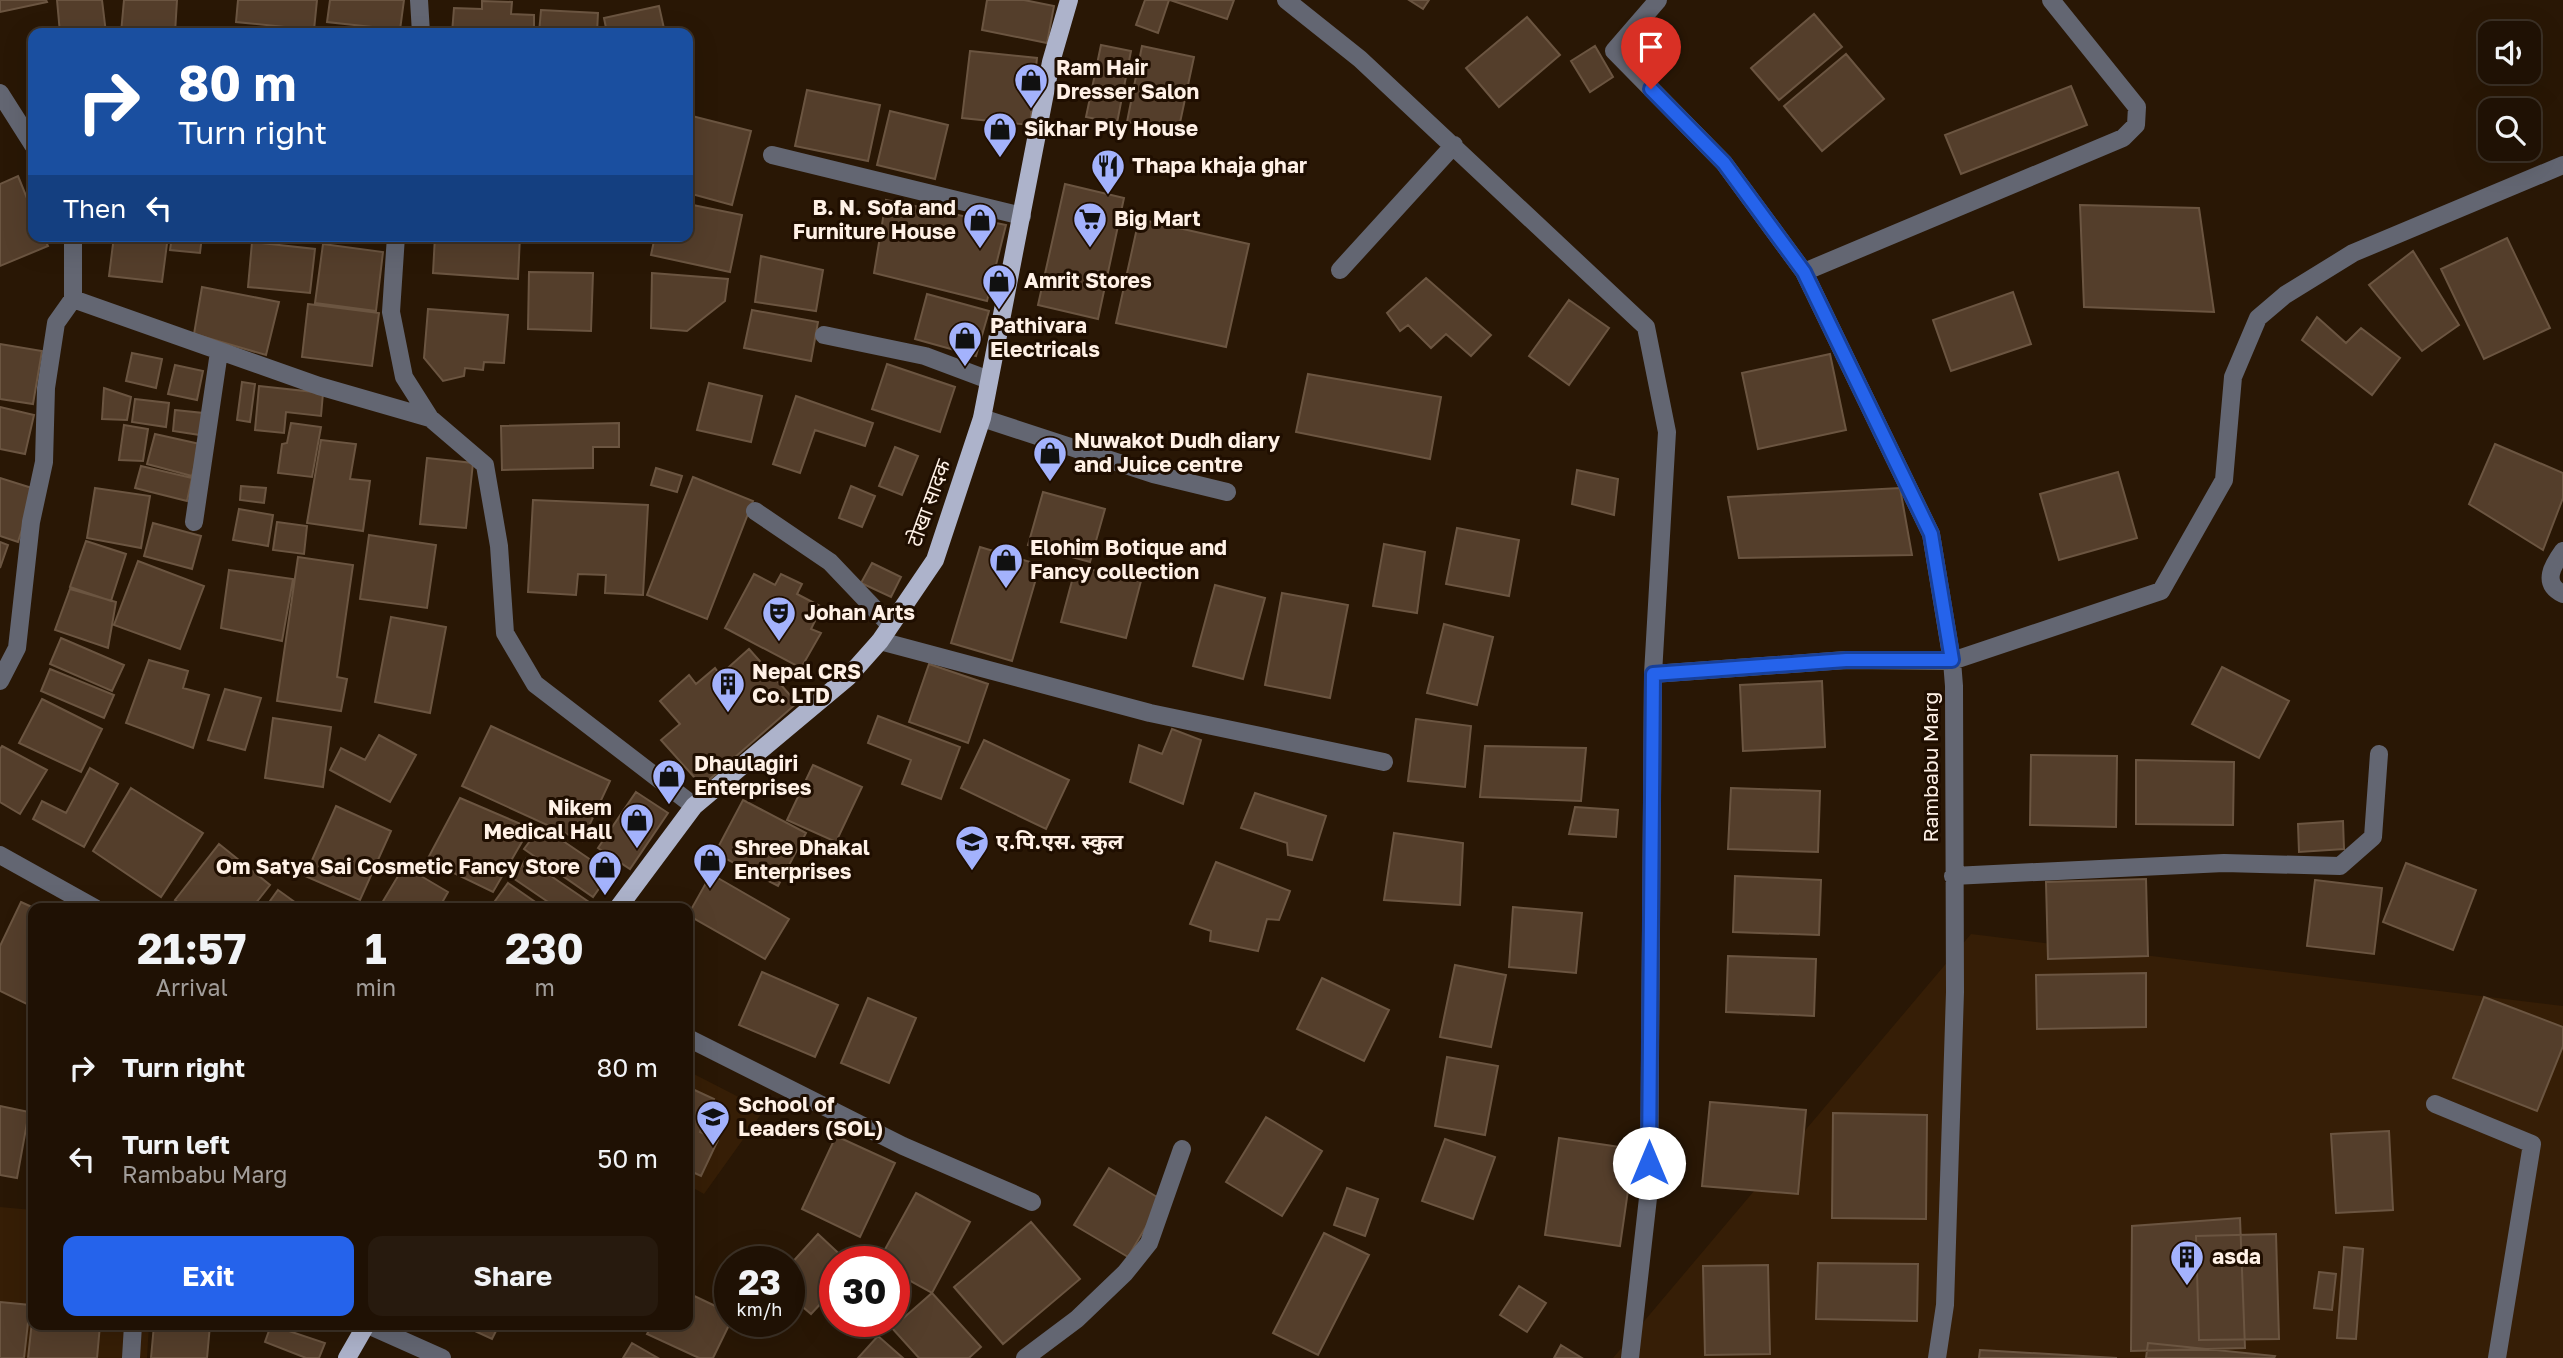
<!DOCTYPE html>
<html lang="en">
<head>
<meta charset="utf-8">
<style>
  body { margin:0; font-family:"Golos Text","Noto Sans Devanagari",sans-serif; background:#271a0e; color:#f1f3f6; height:100vh; display:flex; flex-direction:column; font-size:26px; white-space:nowrap }
  * { box-sizing:border-box; margin:0 }
  p { font-size:23px; color:#a19d9a }
  .icon { flex:none; width:38px; height:38px; fill:none; stroke:currentColor; stroke-width:2; stroke-linecap:round; stroke-linejoin:round }
  .map { position:relative; flex:1; overflow:hidden }
  .sheet { position:absolute; left:28px; top:903px; width:665px; height:427px; display:flex; flex-direction:column; background:#1f1104; border-radius:14px; box-shadow:0 7px 28px #0002,0 0 0 2px #3c3126 }
  .sheet>* { flex:none }
  .guide { position:absolute; left:28px; top:28px; width:665px; height:214px; border-radius:14px; box-shadow:0 7px 28px #0002,0 0 0 2px #3c3126; background:#1a4fa0; color:#fff; overflow:hidden }
  .controls { position:absolute; left:2478px; top:21px; display:grid; gap:14px }
  .controls a { display:grid; place-items:center; width:63px; height:63px; border-radius:14px; background:#1f1104; box-shadow:0 7px 28px #0002,0 0 0 2px #3c3126; font-size:35px }
  .speed { position:absolute; left:714px; top:1246px; display:flex; gap:14px; font-size:35px; font-weight:700; text-align:center }
  .speed>* { display:grid; place-content:center; width:91px; height:91px; border-radius:50%; background:#1f1104; box-shadow:0 7px 28px #0002,0 0 0 2px #3c3126; line-height:1 }
  .speed small { font-size:18px; font-weight:400 }
  .speed .limit { border:10px solid #d22; background:#fff; color:#111 }
  .pin { position:absolute; display:grid; place-items:center; width:60px; height:60px; color:#fff; margin:-72px -30px; border-radius:50% 50% 50% 0; rotate:-45deg; box-shadow:0 0 7px #0007 }
  .pin .icon { rotate:45deg }
  .me { position:absolute; width:77px; margin:-38px; rotate:0deg; stroke-linejoin:round; filter:drop-shadow(0 0 5px #0008) }
  .turn { display:flex; align-items:center; gap:24px; height:147px; padding:0 35px; font-size:32px }
  .turn .icon { width:91px; height:91px; stroke-width:2.5 }
  .turn b { display:block; font-size:49px; line-height:60px }
  .then { display:flex; align-items:center; height:66px; padding:0 35px; background:#0003; gap:14px; font-size:26px }
  .eta { display:flex; justify-content:space-evenly; align-items:center; height:119px; text-align:center }
  .eta b { font-size:42px; font-weight:700; line-height:49px }
  .primary-button { display:flex; gap:14px; margin-top:auto; padding:14px 35px }
  .primary-button a { flex:1; height:80px; border-radius:14px; background:#2563eb; color:#fff; font-size:28px; font-weight:700; line-height:80px; text-align:center }
  .primary-button a+a { background:#271a0e; color:#f1f3f6 }
  ul { padding:0; list-style:none }
  li { display:flex; align-items:center; gap:21px; height:91px; padding:0 35px }
  li div { flex:1 }
  li b { display:block; font-size:26px }
  li em { font-style:normal }
  .map>svg:first-child { display:block }
  .built { fill:#361e06 }
  .building { fill:#543e2b; stroke:#6b5541; stroke-width:2 }
  .lines { fill:none; stroke-linecap:round; stroke-linejoin:round }
  .minor { stroke:#636672; stroke-width:18 }
  .major { stroke:#adb3cb; stroke-width:18 }
  .route-casing { stroke:#184099; stroke-width:18 }
  .route { stroke:#2563eb; stroke-width:12 }
  .labels { text-anchor:middle; stroke-width:6; stroke-linejoin:round; paint-order:stroke }
  .poi-label { font-size:21px; font-weight:bold; fill:#fff1e6; stroke:#1f0e00; text-anchor:start }
  .street-label { font-size:21px; fill:#fff1e6; stroke:#1f0e00 }
</style>
</head>
<body>
<div class="map">
<svg width="2563" height="1358" viewBox="0 0 2563 1358">
  <rect width="100%" height="100%" fill="#291705"/>
  <path class="built" d="M1971 934 2563 1006V1358H1613Z
    M688 1071 764 1110 704 1194 688 1185Z
    M0 1207 33 1210V1325H149L147 1358H0Z"/>
  <path class="building" d="M0 0H46L47 2 0 12Z
    M57 0H102L106 33H60Z
    M124 0H177L175 33H121Z
    M238 0H317L314 30 236 22Z
    M330 0H404L400 30 327 22Z
    M987 0H1024L1054 6 1047 43 982 30Z
    M1145 0H1169L1158 33 1136 25Z
    M1170 0H1234L1227 19Z
    M1409 0H1429L1423 9Z
    M482 1 512 2 511 14 534 15V33H452L454 8 482 9Z
    M659 6 665 33H607L604 18Z
    M541 10 598 13 597 33H539Z
    M1814 14 1842 47 1779 100 1751 68Z
    M1527 17 1560 55 1499 107 1466 68Z
    M1101 45 1131 51 1117 123 1086 117Z
    M1142 46 1194 57 1178 132 1127 122Z
    M1595 46 1613 77 1590 92 1571 61Z
    M970 51 1037 58 1030 125 962 118Z
    M1846 54 1884 99 1822 151 1784 106Z
    M2071 86 2087 125 1961 174 1945 135Z
    M807 90 880 105 868 161 795 146Z
    M890 111 948 125 935 179 877 165Z
    M688 115 751 131 732 205 688 193Z
    M18 176 33 213V236H43L48 246 0 266V184Z
    M1065 184 1124 198 1098 319 1038 305Z
    M886 200 1006 225 987 301 874 273Z
    M688 204 742 215 730 272 651 255 655 236H688Z
    M2080 205 2199 208 2214 312 2084 307Z
    M1139 219 1249 244 1226 347 1116 323Z
    M114 236H168L162 282 109 276Z
    M172 236H202L200 253 170 250Z
    M435 236H520L518 279 433 273Z
    M2507 238 2550 328 2484 359 2441 269Z
    M252 242 315 249 310 293 248 287Z
    M323 244 383 252 376 311 315 303Z
    M2413 251 2459 325 2422 351 2369 285Z
    M761 256 823 270 816 311 755 302Z
    M529 272 593 273 591 331 528 329Z
    M652 273 728 279 725 301 687 331 651 328Z
    M1426 278 1491 335 1471 356 1446 334 1431 348 1408 325 1400 331 1387 313Z
    M202 287 279 302 266 355 194 334Z
    M2013 292 2031 344 1951 371 1933 320Z
    M927 294 989 311 976 356 915 339Z
    M1569 300 1609 328 1569 385 1529 356Z
    M308 304 379 313 372 366 302 357Z
    M428 309 508 315 504 363 484 362 483 370 465 368 464 376 443 381 424 358Z
    M752 310 818 322 811 361 744 348Z
    M2317 317 2346 343 2361 328 2400 358 2372 395 2302 340Z
    M0 344 42 351 33 404 0 399Z
    M132 353 162 359 156 388 126 381Z
    M1830 354 1846 430 1758 449 1742 373Z
    M887 364 955 387 940 432 872 409Z
    M175 365 203 371 197 400 168 394Z
    M1308 374 1441 397 1430 459 1296 432Z
    M242 382 255 384 250 422 237 420Z
    M709 383 762 396 751 442 697 430Z
    M259 386 323 393 321 416 286 412 284 433 255 430Z
    M104 388 131 397 127 420 102 419Z
    M796 396 873 423 865 446 815 430 800 473 773 464Z
    M135 399 169 403 166 427 132 422Z
    M0 407 34 415 25 454 0 449Z
    M175 410 203 413 200 435 173 431Z
    M291 423 321 427 312 477 278 473 282 444 287 443Z
    M619 423V447H593V468L502 470 501 426Z
    M124 425 148 429 143 461 119 460Z
    M155 434 200 444 192 476 147 464Z
    M321 440 356 444 350 479 370 481 363 531 307 523Z
    M2495 444 2563 473V498L2543 550 2469 504Z
    M895 447 918 456 902 495 879 486Z
    M427 458 473 463 466 528 420 524Z
    M141 466 192 478 187 501 135 488Z
    M656 468 682 476 677 492 651 485Z
    M1577 470 1618 479 1614 515 1572 504Z
    M2118 472 2137 538 2059 560 2040 494Z
    M693 477 753 501 707 619 647 595Z
    M0 478 35 489 18 542 0 536Z
    M241 486 266 488 264 503 240 500Z
    M851 486 875 496 862 527 839 518Z
    M95 488 150 496 141 548 87 538Z
    M1900 488 1912 555 1739 558 1728 497Z
    M1043 492 1105 509 1090 562 1028 545Z
    M533 500 648 505 643 595 605 593 606 575 578 574 576 595 528 592Z
    M239 509 273 515 268 546 233 540Z
    M277 522 307 526 304 554 273 550Z
    M153 523 201 536 192 569 144 556Z
    M1457 528 1519 540 1509 596 1446 584Z
    M369 535 436 545 427 608 360 599Z
    M86 541 126 554 111 601 70 587Z
    M0 542 8 545 0 568Z
    M1384 544 1425 552 1417 613 1373 606Z
    M980 547 1040 565 1012 661 951 643Z
    M298 557 353 565 337 677 347 679 341 711 277 701Z
    M138 561 204 586 180 649 114 625Z
    M872 563 901 577 891 597 861 583Z
    M1076 566 1141 581 1126 638 1061 622Z
    M229 570 293 579 282 641 221 628Z
    M754 574 775 585 781 574 802 584 797 594 822 607 811 629 821 633 801 668 725 628Z
    M1215 585 1265 598 1243 679 1193 666Z
    M70 589 116 602 108 648 55 630Z
    M1282 593 1348 605 1330 698 1265 685Z
    M391 617 446 627 430 713 375 702Z
    M1444 624 1493 637 1477 705 1427 693Z
    M61 638 124 665 112 691 50 664Z
    M749 649 797 703 702 786 661 740 680 724 660 701 689 675 696 684 715 668 720 675Z
    M149 660 188 671 183 688 209 695 193 748 126 723Z
    M929 664 988 684 968 743 909 722Z
    M2222 667 2289 701 2259 758 2192 724Z
    M50 669 114 695 104 718 41 691Z
    M1822 681 1825 747 1743 751 1740 685Z
    M225 689 261 698 245 750 208 740Z
    M42 699 102 729 81 772 19 743Z
    M878 716 960 747 941 799 902 784 911 760 868 743Z
    M273 718 331 727 323 787 265 778Z
    M1416 719 1471 726 1465 787 1408 781Z
    M491 726 610 781 582 841 462 786Z
    M1172 729 1201 740 1183 804 1130 782 1139 745 1162 754Z
    M379 735 416 755 390 802 330 770 341 748 365 760Z
    M984 740 1069 780 1046 829 961 788Z
    M2 746 47 770 20 814 0 802V749Z
    M1485 746 1586 748 1581 801 1480 797Z
    M2031 755 2117 756 2116 827 2030 825Z
    M2136 760 2234 762 2233 825 2136 824Z
    M813 765 862 787 836 842 787 820Z
    M90 768 118 784 84 847 33 819 42 801 66 813Z
    M131 788 203 833 161 897 93 851Z
    M1731 788 1820 791 1818 852 1728 849Z
    M636 792 668 813 630 869 598 848Z
    M1255 793 1326 816 1312 860 1288 855 1287 843 1241 828Z
    M460 798 530 828 493 892 427 860Z
    M743 800 806 833 778 886 715 853Z
    M336 806 391 831 360 900 305 876Z
    M1575 807 1618 810 1616 837 1569 834Z
    M2343 821 2344 849 2299 852 2298 824Z
    M541 826 610 873 593 897 524 849Z
    M1394 833 1463 843 1460 905 1384 900Z
    M219 844 270 885 252 908H185L175 900Z
    M526 859 589 902 585 908H557L513 878Z
    M1216 862 1290 891 1279 920 1267 919 1258 951 1210 941 1211 931 1190 924Z
    M2406 863 2476 890 2453 950 2383 922Z
    M404 866 448 892 439 908H379Z
    M711 874 789 919 765 959 688 915Z
    M1735 876 1821 880 1819 935 1733 932Z
    M2146 879 2148 956 2048 959 2046 882Z
    M2315 880 2382 888 2374 954 2307 946Z
    M508 883 544 908H490Z
    M278 890 303 908H265Z
    M21 902 34 908 33 1007 0 991V946Z
    M1513 907 1582 913 1576 973 1509 967Z
    M1728 956 1816 959 1814 1016 1726 1012Z
    M1455 965 1506 975 1491 1047 1440 1037Z
    M762 972 838 1005 815 1057 739 1025Z
    M2146 973V1027L2037 1029 2036 975Z
    M1322 978 1389 1010 1364 1061 1297 1029Z
    M2484 997 2563 1027V1046L2537 1111 2453 1078Z
    M868 998 916 1018 889 1083 841 1063Z
    M1447 1057 1498 1066 1485 1135 1435 1126Z
    M688 1087 714 1099 700 1132 718 1140 701 1176 688 1170Z
    M1710 1102 1806 1110 1798 1194 1702 1186Z
    M0 1106 29 1112 17 1178 0 1175Z
    M1833 1113 1927 1115 1926 1219 1832 1218Z
    M1266 1117 1322 1151 1282 1216 1226 1182Z
    M2389 1131 2393 1210 2336 1213 2331 1134Z
    M836 1136 895 1163 860 1237 802 1209Z
    M1559 1138 1634 1149 1620 1246 1545 1235Z
    M1445 1139 1495 1157 1473 1219 1422 1201Z
    M1109 1168 1162 1200 1128 1257 1074 1225Z
    M1347 1188 1378 1199 1365 1236 1334 1225Z
    M916 1193 970 1222 932 1293 894 1272V1262H878Z
    M2240 1218 2245 1348 2131 1351 2132 1226Z
    M1031 1222 1080 1279 1003 1344 954 1287Z
    M1324 1233 1369 1255 1318 1355 1273 1333Z
    M818 1234 848 1262H835V1288L811 1314 789 1295V1266Z
    M2276 1234 2279 1339 2199 1340 2196 1236Z
    M760 1246 778 1262H747Z
    M2344 1247 2363 1249 2356 1339 2337 1338Z
    M1818 1263 1918 1264 1917 1321 1816 1319Z
    M1768 1265 1770 1354 1705 1355 1703 1266Z
    M2319 1272 2336 1274 2332 1310 2314 1308Z
    M730 1282V1301L720 1293Z
    M1519 1286 1546 1303 1527 1332 1500 1315Z
    M688 1293 730 1313 731 1321 713 1358H699L647 1334 652 1325H688Z
    M932 1293 981 1347 969 1358H919L892 1328Z
    M0 1302 30 1305 24 1358H0Z
    M33 1312V1325H100L97 1358H28Z
    M154 1325H210L207 1358H151Z
    M271 1325 325 1343 319 1358H306L265 1342Z
    M462 1325H499L492 1339Z
    M878 1336 903 1358H858Z
    M632 1343 658 1358H623Z
    M2148 1343 2275 1356 2274 1358H2146Z
    M1561 1345 1582 1358H1554Z
    M1980 1350 2117 1358H1979Z"/>
  <g class="lines">
    <path class="minor" d="M419 0 421 33
      M1286 0 1360 59 1646 327 1667 432 1653 674 1649 1189 1630 1358
      M1658 0 1614 51 1724 163 1804 272 1931 534 1952 661 1954 686 1955 992 1945 1305 1937 1358
      M0 93 33 145
      M772 155 1022 216
      M396 236 391 312 404 377 430 418 485 465 499 546 505 633 535 684 694 806
      M1340 270 1454 145
      M1804 272 2123 138 2136 125 2137 107 2051 0
      M73 299V236
      M824 335 925 356 989 380
      M982 418 1153 474 1227 492
      M755 511 830 562 890 625
      M194 522 219 352
      M2563 551C2553 565 2541 583 2563 594
      M880 641 1150 713 1384 762
      M1653 674 1846 660 1952 661 2161 591 2224 480 2233 377 2258 318 2285 295 2353 253 2563 165
      M0 681 17 648 31 522 44 462 46 388 56 323 73 299 319 386 430 418
      M0 855 95 908
      M1953 876 2224 863 2340 866 2373 837 2379 754
      M688 1038 903 1146 1032 1202
      M2435 1104 2532 1144 2497 1358
      M368 1325 442 1358
      M131 1358 133 1325
      M1025 1358 1077 1319 1125 1273 1149 1243 1182 1149"/>
    <path class="major" d="M618 908 694 806 848 677 880 641 935 560 982 418 1051 62 1069 0
      M347 1358 366 1325"/>
  </g>
  <g class="lines">
    <g class="route-casing">
      <path id="route" d="M1649 1163 1653 674 1846 660H1952L1931 534 1804 272 1724 163 1651 89"/>
    </g>
    <use href="#route" class="route"/>
  </g>
  <defs>
    <g id="shop-pin" transform="scale(1.75)"><path d="M0 17L-7.5 6A9.5 9.5 0 1 1 7.5 6Z" fill="#a3b2fc" stroke="#1f0e00"/><path d="M-5-2.5h2.3a2.7 3.5 0 0 1 5.4 0H5L5.5 6h-11ZM-1.5-2.5h3a1.5 2.3 0 0 0-3 0Z" fill="#111"/></g>
    <g id="restaurant-pin" transform="scale(1.75)"><path d="M0 17L-7.5 6A9.5 9.5 0 1 1 7.5 6Z" fill="#a3b2fc" stroke="#1f0e00"/><path d="M-5-6h1v4h1v-4h1v4h1v-4h1v5L-1.5 .5V6h-2V.5L-5-1ZM5-6V6H3V1.5H1.5Q1.5-4 5-6Z" fill="#111"/></g>
    <g id="supermarket-pin" transform="scale(1.75)"><path d="M0 17L-7.5 6A9.5 9.5 0 1 1 7.5 6Z" fill="#a3b2fc" stroke="#1f0e00"/><path d="M-6-5.5h2.5l.6 2H6L4.5 2H-2.5L-4.4-4H-6ZM-1.5 3.2a1.3 1.3 0 1 0 .1 0ZM3 3.2a1.3 1.3 0 1 0 .1 0Z" fill="#111"/></g>
    <g id="theatre-pin" transform="scale(1.75)"><path d="M0 17L-7.5 6A9.5 9.5 0 1 1 7.5 6Z" fill="#a3b2fc" stroke="#1f0e00"/><path d="M-5-5.5Q0-4 5-5.5V0Q5 5 0 6Q-5 5-5 0ZM-3.3-2.5H-1v1.5H-3.3ZM1-2.5H3.3v1.5H1ZM-2.8 1Q0 5.5 2.8 1Z" fill="#111"/></g>
    <g id="building-pin" transform="scale(1.75)"><path d="M0 17L-7.5 6A9.5 9.5 0 1 1 7.5 6Z" fill="#a3b2fc" stroke="#1f0e00"/><path d="M-4-6H4V6H1V3H-1V6H-4ZM-2.5-4.3h1.7v1.8h-1.7ZM.8-4.3h1.7v1.8H.8ZM-2.5-1h1.7V.8h-1.7ZM.8-1h1.7V.8H.8Z" fill="#111"/></g>
    <g id="school-pin" transform="scale(1.75)"><path d="M0 17L-7.5 6A9.5 9.5 0 1 1 7.5 6Z" fill="#a3b2fc" stroke="#1f0e00"/><path d="M0-5L7-2L0 1L-7-2ZM-4 1L0 2.5L4 1V4Q0 6-4 4Z" fill="#111"/></g>
  </defs>
  <g fill-rule="evenodd">
    <use href="#shop-pin" x="1031" y="80"/>
    <use href="#shop-pin" x="1000" y="129"/>
    <use href="#restaurant-pin" x="1108" y="166"/>
    <use href="#supermarket-pin" x="1090" y="219"/>
    <use href="#shop-pin" x="980" y="220"/>
    <use href="#shop-pin" x="999" y="281"/>
    <use href="#shop-pin" x="965" y="338"/>
    <use href="#shop-pin" x="1050" y="453"/>
    <use href="#shop-pin" x="1006" y="560"/>
    <use href="#theatre-pin" x="779" y="613"/>
    <use href="#building-pin" x="728" y="684"/>
    <use href="#shop-pin" x="669" y="776"/>
    <use href="#shop-pin" x="637" y="820"/>
    <use href="#school-pin" x="972" y="842"/>
    <use href="#shop-pin" x="710" y="860"/>
    <use href="#shop-pin" x="605" y="867"/>
    <use href="#school-pin" x="713" y="1117"/>
    <use href="#building-pin" x="2187" y="1257"/>
  </g>
  <g class="labels">
    <g class="poi-label">
      <text x="1056" y="75">Ram Hair<tspan x="1056" dy="24">Dresser Salon</tspan></text>
      <text x="1024" y="136">Sikhar Ply House</text>
      <text x="1132" y="173">Thapa khaja ghar</text>
      <text x="956" y="215" text-anchor="end">B. N. Sofa and<tspan x="956" dy="24">Furniture House</tspan></text>
      <text x="1114" y="226">Big Mart</text>
      <text x="1024" y="288">Amrit Stores</text>
      <text x="990" y="333">Pathivara<tspan x="990" dy="24">Electricals</tspan></text>
      <text x="1074" y="448">Nuwakot Dudh diary<tspan x="1074" dy="24">and Juice centre</tspan></text>
      <text x="1030" y="555">Elohim Botique and<tspan x="1030" dy="24">Fancy collection</tspan></text>
      <text x="804" y="620">Johan Arts</text>
      <text x="752" y="679">Nepal CRS<tspan x="752" dy="24">Co. LTD</tspan></text>
      <text x="694" y="771">Dhaulagiri<tspan x="694" dy="24">Enterprises</tspan></text>
      <text x="612" y="815" text-anchor="end">Nikem<tspan x="612" dy="24">Medical Hall</tspan></text>
      <text x="996" y="849">ए.पि.एस. स्कुल</text>
      <text x="734" y="855">Shree Dhakal<tspan x="734" dy="24">Enterprises</tspan></text>
      <text x="580" y="874" text-anchor="end">Om Satya Sai Cosmetic Fancy Store</text>
      <text x="738" y="1112">School of<tspan x="738" dy="24">Leaders (SOL)</tspan></text>
      <text x="2212" y="1264">asda</text>
    </g>
    <g class="street-label">
      <text transform="translate(929 503) rotate(-70)" y="7">टोखा सादक</text>
      <text transform="translate(1931 767) rotate(-90)" y="7">Rambabu Marg</text>
    </g>
  </g>
</svg>
<div class="controls">
<a><svg class="icon" aria-label="sound" viewBox="0 0 24 24"><path d="M4 9h4l5-4v14l-5-4H4zM17 9q2 3 0 6"/></svg></a>
<a><svg class="icon" aria-label="search" viewBox="0 0 24 24"><circle cx="10" cy="10" r="6"/><path d="M15 15l6 6"/></svg></a>
</div>
<div class="speed"><div>23<small>km/h</small></div><div class="limit">30</div></div>
<div class="pin" style="left:1651px;top:89px;background:#d93025"><svg class="icon" aria-label="arrive" viewBox="0 0 24 24"><path d="M6 21V4h12l-3 4 3 4H6"/></svg></div>
<svg class="me" style="left:1649px;top:1163px" viewBox="-20 -20 40 40"><circle r="19" fill="#fff"/><path d="M0-13L10 11 0 6-10 11z" fill="#2563eb"/></svg>
<div class="guide">
<div class="turn"><svg class="icon" aria-label="right" viewBox="0 0 24 24"><path d="M7 20v-9h11M14 6l5 5-5 5"/></svg><div><b>80 m</b>Turn right</div></div>
<div class="then">Then<svg class="icon" aria-label="left" viewBox="0 0 24 24"><path d="M17 20v-9H6M10 6l-5 5 5 5"/></svg></div>
</div>
<section class="sheet">
<div class="eta">
<div><b>21:57</b><p>Arrival</p></div>
<div><b>1</b><p>min</p></div>
<div><b>230</b><p>m</p></div>
</div>
<ul>
<li><svg class="icon" aria-label="right" viewBox="0 0 24 24"><path d="M7 20v-9h11M14 6l5 5-5 5"/></svg><div><b>Turn right</b></div><em>80 m</em></li>
<li><svg class="icon" aria-label="left" viewBox="0 0 24 24"><path d="M17 20v-9H6M10 6l-5 5 5 5"/></svg><div><b>Turn left</b><p>Rambabu Marg</p></div><em>50 m</em></li>
</ul>
<div class="primary-button"><a>Exit</a><a>Share</a></div>
</section>
</div>
</body>
</html>
